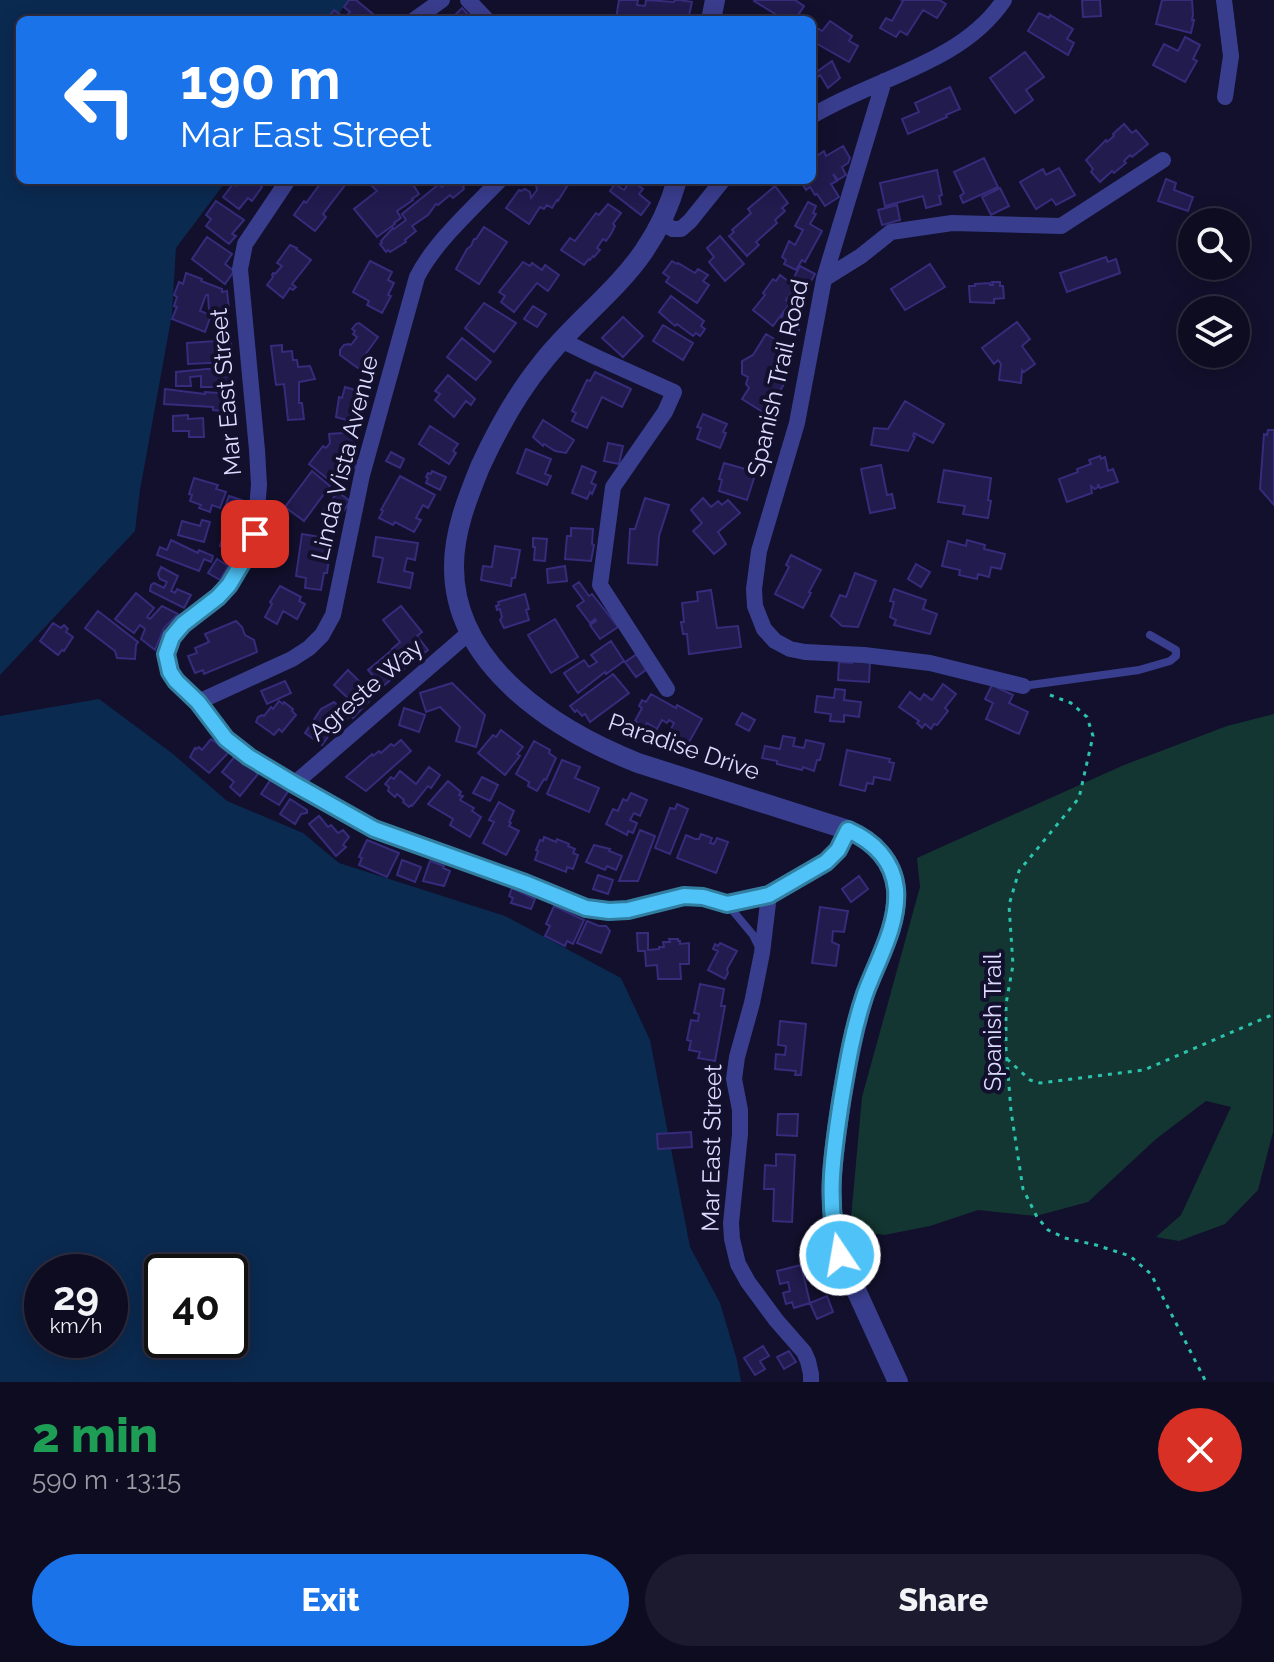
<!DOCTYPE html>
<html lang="en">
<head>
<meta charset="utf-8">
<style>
  body { margin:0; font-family:Raleway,sans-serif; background:#1c1a2e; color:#f1f3f6; height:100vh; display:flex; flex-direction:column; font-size:30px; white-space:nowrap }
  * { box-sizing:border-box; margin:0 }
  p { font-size:26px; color:#9b9ba5 }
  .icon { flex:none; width:44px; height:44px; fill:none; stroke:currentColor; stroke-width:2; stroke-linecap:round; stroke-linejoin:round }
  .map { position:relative; height:1382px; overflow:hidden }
  .side { display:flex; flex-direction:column; background:#0e0c21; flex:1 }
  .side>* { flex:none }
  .guide { position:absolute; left:16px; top:16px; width:800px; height:168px; border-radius:12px; box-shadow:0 4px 20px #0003,0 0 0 2px #2e2c3f; background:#1a73e8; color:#fff; overflow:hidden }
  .fabs { position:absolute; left:1178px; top:208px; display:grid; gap:16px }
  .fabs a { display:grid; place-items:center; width:72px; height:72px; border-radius:50%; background:#0e0c21; box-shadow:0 4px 20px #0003,0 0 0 2px #2e2c3f; font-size:40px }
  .speed { position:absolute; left:24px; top:1254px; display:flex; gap:16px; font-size:40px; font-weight:700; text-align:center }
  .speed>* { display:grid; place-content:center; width:104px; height:104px; border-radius:50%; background:#0e0c21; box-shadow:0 4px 20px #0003,0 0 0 2px #2e2c3f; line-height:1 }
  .speed small { font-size:20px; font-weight:400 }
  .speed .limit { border:4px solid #111; border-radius:12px; background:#fff; color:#111 }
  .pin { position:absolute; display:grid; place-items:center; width:68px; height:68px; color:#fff; margin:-34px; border-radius:16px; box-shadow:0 4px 12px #0006 }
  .me { position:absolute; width:88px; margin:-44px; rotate:348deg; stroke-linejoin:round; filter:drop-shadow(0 0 6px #0008) }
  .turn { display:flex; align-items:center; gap:28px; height:168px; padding:0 32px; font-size:36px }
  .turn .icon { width:104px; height:104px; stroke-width:2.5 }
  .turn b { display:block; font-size:56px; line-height:68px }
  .round { display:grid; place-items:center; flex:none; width:84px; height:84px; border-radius:42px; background:#1c1a2e }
  .headline { display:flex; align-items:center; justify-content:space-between; height:136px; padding:0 32px }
  h1 { font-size:48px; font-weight:800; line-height:60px; color:#1e9e55 }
  .button { display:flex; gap:16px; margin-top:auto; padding:16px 32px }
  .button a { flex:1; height:92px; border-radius:48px; background:#1a73e8; color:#fff; font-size:32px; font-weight:800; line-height:92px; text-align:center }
  .button a+a { background:#1c1a2e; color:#f1f3f6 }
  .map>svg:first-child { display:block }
  .green { fill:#133632 }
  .water { fill:#0b2a50; fill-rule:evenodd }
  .building { fill:#211b4e; stroke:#352c7b; stroke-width:2 }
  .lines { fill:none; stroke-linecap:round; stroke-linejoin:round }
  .path { stroke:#2bc3ac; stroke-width:3; stroke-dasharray:4 6; stroke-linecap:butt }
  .service { stroke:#393d8d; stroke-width:8 }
  .minor { stroke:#393d8d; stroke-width:16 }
  .tertiary { stroke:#393d8d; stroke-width:20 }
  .route-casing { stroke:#337fa1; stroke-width:20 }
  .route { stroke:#4fc3f7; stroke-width:14 }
  .labels { text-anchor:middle; stroke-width:8; stroke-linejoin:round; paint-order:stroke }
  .street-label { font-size:24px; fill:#dcdbff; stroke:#12102c }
</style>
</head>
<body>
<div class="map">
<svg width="1274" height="1382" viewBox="0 0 1274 1382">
  <rect width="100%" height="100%" fill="#12102c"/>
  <path class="green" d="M1274 714 1273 1132 1258 1190 1225 1224 1179 1241 1156 1237 1181 1215 1231 1107 1206 1101 1156 1139 1088 1202 1036 1216 978 1210 930 1226 884 1235 850 1229 862 1097 920 887 917 858 1124 765 1227 726Z"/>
  <path class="water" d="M0 0H348L335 20H20V180H227L176 248 172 314 140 490 135 531 0 675Z
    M99 699 173 754 227 801 303 833 339 863 505 916 621 978 650 1040 690 1247 720 1303 737 1360 741 1382H0V716ZM42 1272H110V1340H42ZM162 1272H230V1340H162Z"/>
  <path class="building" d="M349 0H356L373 14 370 20 327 19 334 10 345 18 350 12 344 7Z
    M619 0H638L637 5 645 6 646 0 674 2 675 0H680L692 2 688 20H621L616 19Z
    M755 0H795L804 6 795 20H785L754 1Z
    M901 0H939L946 4 937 18 923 10 907 35 900 31 896 37 880 28 886 18 892 21 903 1Z
    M1082 0H1100L1101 16 1083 17Z
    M1162 0H1192L1193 15 1192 20H1194L1191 33 1156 24Z
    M462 8 473 20H450Z
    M1039 13 1049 18 1050 15 1073 29 1067 39 1074 43 1068 55 1028 31Z
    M830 21 852 36 849 41 858 46 849 62 812 41V36L817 28 822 31Z
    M1185 37 1200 45 1193 59 1197 61 1185 82 1153 65 1164 44 1178 51Z
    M1025 52 1044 77 1026 90 1033 100 1015 113 990 78Z
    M832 61 840 78 828 88 820 75 812 82V67L815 73Z
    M950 87 960 109 946 115 947 117 908 134 902 119 919 112 915 103Z
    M1124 124 1132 133 1136 130 1148 144 1132 157 1130 155 1124 161 1126 163 1114 173 1112 171 1100 182 1091 172 1093 169 1086 160 1106 140 1107 142 1114 136 1113 134Z
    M843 146 850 158 848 163 842 167 846 175 838 180 833 174 837 181 831 184 839 197 825 206 817 194 815 195 810 187 806 190 800 180H812V159L824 151 826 156Z
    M984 158 998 187 963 203 960 196 964 193 954 172Z
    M1059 168 1075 195 1056 205 1052 199 1036 209 1020 182 1043 169 1046 175Z
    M937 170 942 195 939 196 941 204 926 208 923 196 885 206 880 183Z
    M1166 179 1176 183 1174 190 1193 197 1188 211 1158 201Z
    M241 180H259L257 183 262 187 252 201 248 198 239 209 223 197 233 184 236 186Z
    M323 180H356L353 183 349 180 323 214 326 217 315 231 294 215 304 201 306 203Z
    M380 180H410L419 194 412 199 413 200 397 211 401 218 394 223 395 224 377 237 354 209 377 191 372 186Z
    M450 180H460L464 186 463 187 464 189 453 198 450 195 438 205 436 204 428 215 412 226 416 231 405 240 406 242 390 252 388 250 386 252 380 244 382 243 381 241 393 228 394 229 406 220 402 214 439 184 442 187Z
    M539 180H571L558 201 557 200 552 208 547 205 544 209 540 207 529 224 506 208 519 190 521 191 525 189 530 192 531 198 537 190 536 185Z
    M631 180 643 189 639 194 650 203 641 215 610 191 615 184 624 190Z
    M775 186 788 203 782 208 785 211 775 220 777 223 756 242 759 245 747 256 729 236 734 232 732 230 751 213 748 209Z
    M1000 188 1009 206 991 215 982 197Z
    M216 201 244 220 232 234 236 236 229 244 206 226 211 219 206 215Z
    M808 202 816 206 813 213 816 214 810 224 822 231 805 262 802 260 796 270 784 264 786 260 782 257 789 241 795 245 803 230 795 226Z
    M608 204 621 213 613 224 615 226 611 234 606 241 603 239 597 248 600 250 594 257 593 256 590 260 589 259 584 265 561 250 570 238 575 241 596 213 599 215Z
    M897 205 900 220 882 225 878 210Z
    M484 227 507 242 479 284 456 269 467 249 471 246 474 239H476Z
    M720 236 744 264 725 281 709 262 714 257 707 248Z
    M207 237 232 254 225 264 234 271 225 284 192 259Z
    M290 245 297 248 296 249 311 260 292 284 296 287 293 290 290 288 283 298 267 285 273 277 272 275 273 273 275 274 282 266 277 263Z
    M1106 257 1108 262 1116 259 1120 273 1067 292 1060 273Z
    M370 261 392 272 388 280 394 283 388 295 391 296 382 313 367 305 369 301 353 292Z
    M672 261 677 264 678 263 695 273 698 269 708 275 703 281 709 285 697 303 666 282 669 277 663 273Z
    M523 262 530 266 532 263 542 270 545 265 559 275 548 291 537 283 514 312 501 302 505 296 499 292Z
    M930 264 945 287 905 310 891 289Z
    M800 266 815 274 808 287 793 279Z
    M186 273 202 279 201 281 222 289V292L227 291 229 309 209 311 208 295H206L200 311 211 315 205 332 172 319 177 307 174 306 177 297 174 295 179 282 183 284Z
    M780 275 796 287 786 300 790 303 773 326 753 310 765 295 763 293 773 279 776 281Z
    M992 282H1000V286H1003L1004 298 994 299V303L970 302 969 286H975V284L990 283V285H993Z
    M671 296 704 321 701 326 705 329 700 336 696 333 693 336 677 324 675 326 659 312Z
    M484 303 516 323 494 352 465 328Z
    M533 306 546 314 537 327 524 319Z
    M783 313 802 318 797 337 778 332Z
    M623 317 643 336 623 357 602 338Z
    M1017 322 1030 339 1022 346 1035 364 1024 372 1022 370 1021 383 999 380 1001 364 998 360 994 364 982 348Z
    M359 323 378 337 365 355 378 364 369 376 340 355V350L344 345 349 344 351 345 357 337 353 334 355 331 352 329 356 324Z
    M663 325 693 343 683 360 653 341Z
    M766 334 786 346 780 355 784 357 772 377 784 384 766 414 742 399 749 388 746 384 748 377 742 374V361L753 355Z
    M462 338 491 362 476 380 447 357Z
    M231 340 232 362 188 364 187 343Z
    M282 345V352L292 351 293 360H297L298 367 310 366 315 379 299 382V403H302L304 419 288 420 284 384 276 385 271 346Z
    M207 369H228V372H230L229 387H201V376L190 377 191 386H176V372Z
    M595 372 631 389 622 407 602 397 587 428 572 421 576 413 572 411 587 380 590 381Z
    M448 375 475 399 471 405 466 401 454 417 435 400 440 394 435 391Z
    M345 387 366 393 357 423 336 417 339 397 342 398Z
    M165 389 205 394V392L233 394 231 412 213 410V407L164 404Z
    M905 401 944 424 933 443 914 433 913 436 915 437 908 451 871 445 874 428 888 429Z
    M703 414 727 424 723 432 726 433 720 448 697 439 701 428 697 427Z
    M188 415V419L203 418 204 437H189V431H173V416Z
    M543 420 574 440 566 453 555 451 544 444 543 446 533 437Z
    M430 426 458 444 453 451 456 453 449 464 419 444Z
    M1268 430H1274V505L1260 489 1264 434 1267 435Z
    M356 432 357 439 348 454 359 462 348 478 335 469 328 479 309 464 323 446 326 448 330 443 329 434Z
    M608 443 623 446 619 464 604 461Z
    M526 449 551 459 545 474 551 476 547 485 517 473Z
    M391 452 404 459 400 468 386 461Z
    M1100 456 1101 459 1105 457 1108 471 1113 469 1118 482 1100 488 1098 484V487L1095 489 1091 486 1092 493 1067 502 1059 479 1078 472 1077 469 1091 464 1089 460Z
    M724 463 756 472 747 500 719 491 722 480 719 479Z
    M881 465 887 495 892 494 895 508 870 513 861 469Z
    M582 466 596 472 591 483 596 485 592 494 590 492 587 499 572 493Z
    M944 470 991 478 988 500 991 501 988 518 963 514 965 506 938 502Z
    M312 471 330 486 304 521 285 507Z
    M432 471 446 477 440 490 426 483 428 478 426 477 428 473 431 474Z
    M400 476 435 495 428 508 423 505 416 518 421 520 414 532 395 522 393 525 379 518 383 511 381 510Z
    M194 478 218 485 216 489 226 492 220 508 212 505 210 512 199 508 201 505 190 501 192 495 189 494Z
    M338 492 350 501 338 520 324 509Z
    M229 496 247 502 241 519 223 513Z
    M645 498 669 505 659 536 657 565 628 563 630 529H635Z
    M703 498 711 507 718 501 722 505 728 500 740 513 718 532 726 544 714 554 693 531 702 523 691 510Z
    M202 520 210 522 204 542 178 535 182 521 200 526Z
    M226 526 243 530 237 550 220 546Z
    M571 528 593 529 592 544 594 545 591 561 565 559 567 536H571Z
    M302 534 332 539 327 573H324L321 590 305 588 306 578 296 576Z
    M376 537 418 543 415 560 407 558 404 571 413 573 410 588 378 582 383 558 373 556Z
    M533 538 547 539 545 561 534 560 535 547H533Z
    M171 540 198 553 199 550 213 556 211 562 204 559 199 571 157 555 160 547 167 550Z
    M967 540 985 545 984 549 1005 554 1001 569 991 567 989 577 978 574 977 579 959 575 960 570 942 566 948 541 966 546Z
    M495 546 520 550 515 578H512L511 586 481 580 483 566 492 567Z
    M791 555 821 570 809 592 811 593 803 608 775 594 789 567 786 565Z
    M217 559 228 566 220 580 208 573Z
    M916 564 930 572 921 587 908 579Z
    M565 566 567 581 548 583 547 569Z
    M161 567 178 576 171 591 175 593 177 589 191 595 184 608 150 591 151 585 154 583 164 588 167 582 160 579 158 574Z
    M855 573 876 581 858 627 842 626 831 616 840 595 846 597Z
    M579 582 589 596 592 594 618 627 600 639 590 625 596 621 595 619 590 623 577 606 584 601 573 586Z
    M280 586 301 597 299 601 305 604 297 619 283 611 277 624 265 617 272 604 270 602Z
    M894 589 926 600 923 609 937 614 930 634 894 625 896 620 890 617 894 602 890 601Z
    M711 590 717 628 738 626 741 647 689 654 687 634H683L681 622H684L682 603 698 601 697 592Z
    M136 593 154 608 147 617 150 619 162 606 178 614 164 628 155 650 141 639 145 629 140 625 134 633 115 619Z
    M525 594 529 609 526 610 529 620 504 628 500 620 502 617 500 609 497 610 496 606 499 605 498 602Z
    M401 606 422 632 417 636 428 650 406 667 392 649 400 642 383 620Z
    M98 611 138 642 136 645 135 659 117 658 115 651 85 628Z
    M555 619 578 657 551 673 528 635Z
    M236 621 242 627 245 635 254 640 257 652 204 674 203 670 195 673 188 656 197 653 195 648 209 642 205 634Z
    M53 623 61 628 64 625 68 629 66 632 73 637 64 651 62 650 58 655 40 641Z
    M611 641 624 661 606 674 605 672 578 693 564 673 584 660 589 667 597 662 591 655Z
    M391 651 405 668 382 687 368 670Z
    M640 652 650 667 636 677 625 662Z
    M852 661 870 662 869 682 838 680 839 662 852 663Z
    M348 670 374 696 353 718 343 709 351 701 334 685Z
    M613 674 629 693 590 722 585 714 582 716 577 710 575 712 570 706Z
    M285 681 291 693 267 704 261 691Z
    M452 683 485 715 476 747 456 741 460 727 440 707 426 712 420 693Z
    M943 684 956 694 945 708 948 711 937 725 934 724 931 729 925 724 922 728 917 723 919 721 899 707 910 692 920 700 924 694 932 700Z
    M992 685 1013 695 1009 703 1028 712 1019 734 986 719 993 703 985 699Z
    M835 689 845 690 844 700 861 702 859 717 844 715V722L830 721 831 714 815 712 817 696 834 698Z
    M651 694 676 708 677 705 702 719 688 744 669 733 674 723 669 720 667 723 662 720 657 729 647 723 645 727 635 721 642 708 639 706 642 700 646 702Z
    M279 701 283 704 284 702 293 709 292 711 296 715 282 732 279 729 274 735 256 722 258 717 262 715 264 716 271 707 273 709Z
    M334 702 349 717 342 724 339 721 322 745 305 733 321 709Z
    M404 708 425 715 419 732 399 725Z
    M742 713 755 720 749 731 736 724Z
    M501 730 523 747 517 754 520 756 505 775 478 753 493 735 496 737Z
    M783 736 795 738 793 746 804 748 806 740 824 744 820 760H817L814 771 803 767 802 770 777 764V761L762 758 765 746 780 749Z
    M211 739 229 752 209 773 190 757 195 748 196 749 199 747 202 750Z
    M401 740 411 751 366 791 346 777 372 754 373 756 379 751 381 753 391 744 394 746Z
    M534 741 550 750 549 753 556 758 546 780 544 779 537 791 528 786 529 782 516 774Z
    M847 750 890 759 889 762 894 763 890 780 874 777 873 784 867 783 865 791 840 785Z
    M236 755 258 774 240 796 230 787 234 782 222 772Z
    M562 760 580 767 575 778 599 788 589 812 547 794Z
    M429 767 440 775 431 788 428 786 412 806 411 805 409 807 403 802 404 800 397 794 395 797 388 791 389 787 385 784 391 777 394 779 400 771 416 784Z
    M482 777 498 785 490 801 473 793Z
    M271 779 289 790 279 805 261 794Z
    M448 781 461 792 459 795 463 796 460 800 474 808 472 811 481 817 470 837 450 825 453 819 428 804Z
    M631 793 647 800 640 816 634 813 630 820 637 823 633 833 628 831 627 835 606 824 613 809 618 811 623 799 627 801Z
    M290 799 307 810V813L301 814 295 824 280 814Z
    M499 802 514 811 509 822 511 823 509 826 519 831 506 855 483 843 494 822 489 820Z
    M677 804 688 809 670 854 655 848 670 808 675 809Z
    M319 816 328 827 331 825 338 833 343 830 349 837 343 845 346 847 336 856 309 824Z
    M640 830 655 836 638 881H619Z
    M701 834 712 838 710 843 714 844 717 838 728 842 716 873 677 858 686 835 695 839H699Z
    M544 837 556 842 557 839 569 844 568 846 575 849 573 853 578 855 573 869 567 867 566 872 535 860 538 851 536 850 540 840 543 841Z
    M367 840 399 853 387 877 359 865 362 858 359 857Z
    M594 845 610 849 609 851 622 856 616 870 607 866 605 870 586 862Z
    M402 860 421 867 415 882 397 875Z
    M430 861 444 866 443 868 450 871 444 886 423 881Z
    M598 875 613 880 608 894 593 889Z
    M859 876 868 889 851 902 842 889Z
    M512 888 535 899 531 909 511 903 513 898 509 896Z
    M554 906 584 920 573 944 567 941 565 946 545 936 550 926 546 924Z
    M820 907 848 911 844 932 833 931 832 942 839 945 836 966 812 963Z
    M587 921 599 926H606L610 931 601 953 577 943Z
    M637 933H648V950L659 949V947H664L663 942H670L669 939H678V941H680V944L689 943V964H680L681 979H658L657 965 646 966 645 951H638Z
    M720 943 737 951 727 969 728 973 725 979 708 970 718 951 713 949 715 944 718 946Z
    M700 984 724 989 721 1006H725L715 1061 698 1058 700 1052 689 1050 691 1041 687 1040 691 1020 698 1021 699 1014 694 1013Z
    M780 1021 806 1024 801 1075H795L796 1071 775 1069 776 1054 785 1055 786 1046 778 1045Z
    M778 1114H798L797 1136 777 1135Z
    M691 1132 692 1147 658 1149 657 1134Z
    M776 1154 795 1155 792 1222 773 1221 774 1189H764L765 1165 776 1166Z
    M801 1265 810 1303 794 1308 792 1302 786 1304 783 1293 790 1291 788 1282 780 1284 777 1271Z
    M827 1296 833 1312 817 1319 810 1303Z
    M763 1346 769 1356 760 1361 765 1369 755 1375 744 1358Z
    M789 1351 796 1362 784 1369 777 1357Z"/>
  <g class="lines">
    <path class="path" d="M1050 695 1071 703 1087 717 1093 736 1079 798 1019 871 1009 905 1013 965 1006 1004V1048L1011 1111 1023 1189 1037 1217 1048 1230 1065 1238 1096 1245 1130 1256 1151 1274 1206 1382
      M1007 1059 1030 1080 1040 1083 1144 1070 1274 1014"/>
    <path class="service" d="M1023 686 1139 670 1170 661 1176 656V650L1150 635
      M728 905 753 935 760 949"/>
    <path class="minor" d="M468 0 487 20
      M1224 0 1231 56 1225 97
      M414 20 442 0
      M884 81 824 279 797 423 759 551 754 589 755 606 764 629 775 641 790 649 805 652 864 655 930 663 1023 686
      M812 116C874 78 961 64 1004 0
      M288 180 245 244 240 269 257 450 259 485 255 534 248 553 229 585 218 597 183 624 172 637 166 654 170 672 176 681 198 702 226 739 249 757 294 784 374 829 525 883 586 908 596 910H628L684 896 703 897 727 904 769 895 826 862 838 850 848 830
      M661 223 673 229H681L690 221 723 180
      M824 279 861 256 891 232 952 223 1061 226 1163 160
      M561 340 596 357 674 392 665 412 613 487 600 585 667 689
      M198 702 292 659 309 648 322 635 333 615 362 475 417 277C434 243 473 208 500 180
      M294 784 470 632
      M769 895 762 953 752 1003 737 1057 734 1079 740 1110V1134L731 1223 732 1239 738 1264 748 1282 776 1320 804 1352 808 1361 811 1374V1382"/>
    <path class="tertiary" d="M711 20 715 0
      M677 180C670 205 659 229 644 251 615 293 573 323 542 363 516 395 497 430 480 467 467 499 454 532 454 566 453 666 557 731 638 763L848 830C873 841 893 860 896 889 899 925 877 961 865 994 854 1028 848 1062 842 1096 834 1150 824 1202 840 1255L898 1382"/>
  </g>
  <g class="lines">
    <g class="route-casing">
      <path id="route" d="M255 534 248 553 229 585 218 597 183 624 172 637 166 654 170 672 176 681 198 702 226 739 249 757 294 784 374 829 525 883 586 908 609 911 628 910 684 896 703 897 727 904 769 895 826 862 838 850 848 830C873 841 893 860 896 889 899 925 877 961 865 994 853 1029 847 1066 841 1102 833 1154 825 1204 840 1255"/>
    </g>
    <use href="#route" class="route"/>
  </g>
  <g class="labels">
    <g class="street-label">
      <text transform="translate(778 378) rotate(-77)" y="8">Spanish Trail Road</text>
      <text transform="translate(226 392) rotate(-95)" y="8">Mar East Street</text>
      <text transform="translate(345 458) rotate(-76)" y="8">Linda Vista Avenue</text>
      <text transform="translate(366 690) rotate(-41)" y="8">Agreste Way</text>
      <text transform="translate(684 747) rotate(19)" y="8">Paradise Drive</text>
      <text transform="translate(993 1022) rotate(-90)" y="8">Spanish Trail</text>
      <text transform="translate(712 1148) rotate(-89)" y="8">Mar East Street</text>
    </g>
  </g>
</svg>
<div class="fabs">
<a><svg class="icon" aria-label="search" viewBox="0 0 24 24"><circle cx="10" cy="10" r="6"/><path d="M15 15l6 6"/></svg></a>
<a><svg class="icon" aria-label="layers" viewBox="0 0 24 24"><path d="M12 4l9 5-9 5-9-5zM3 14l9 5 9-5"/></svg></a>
</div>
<div class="speed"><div>29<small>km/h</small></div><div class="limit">40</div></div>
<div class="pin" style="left:255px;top:534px;background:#d93025"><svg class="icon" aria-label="arrive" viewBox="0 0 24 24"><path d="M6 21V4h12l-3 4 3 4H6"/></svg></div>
<svg class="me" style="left:840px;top:1255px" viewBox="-20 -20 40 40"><circle r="17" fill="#4fc3f7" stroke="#fff" stroke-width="3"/><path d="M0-11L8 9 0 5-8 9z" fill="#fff"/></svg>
<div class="guide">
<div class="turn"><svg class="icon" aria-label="left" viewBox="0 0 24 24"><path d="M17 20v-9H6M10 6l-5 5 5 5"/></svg><div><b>190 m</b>Mar East Street</div></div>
</div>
</div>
<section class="side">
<div class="headline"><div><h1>2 min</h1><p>590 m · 13:15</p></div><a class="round" style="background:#d93025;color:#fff"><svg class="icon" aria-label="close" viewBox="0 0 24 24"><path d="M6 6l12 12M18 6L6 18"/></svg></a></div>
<div class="button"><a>Exit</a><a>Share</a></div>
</section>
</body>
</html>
